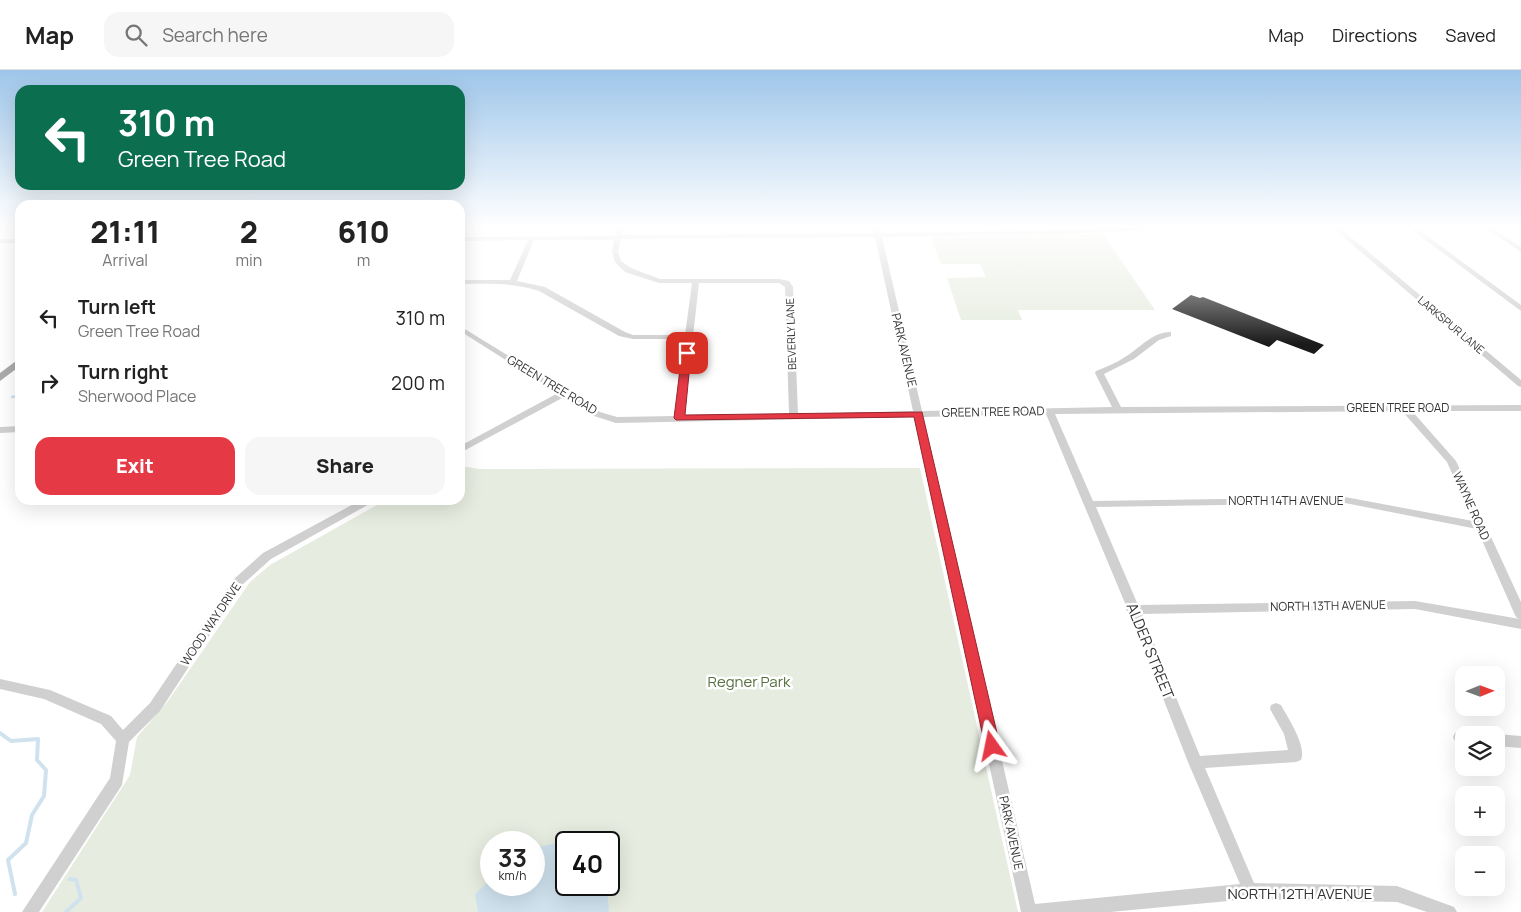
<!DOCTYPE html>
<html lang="en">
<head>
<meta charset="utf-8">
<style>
  body { margin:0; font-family:Manrope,sans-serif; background:#f6f6f6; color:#222; height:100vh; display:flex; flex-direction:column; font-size:19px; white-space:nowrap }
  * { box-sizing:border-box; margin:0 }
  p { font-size:16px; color:#767676 }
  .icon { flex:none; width:28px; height:28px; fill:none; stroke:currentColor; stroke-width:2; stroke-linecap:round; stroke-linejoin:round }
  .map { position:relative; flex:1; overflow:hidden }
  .panel { position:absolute; left:15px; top:130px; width:450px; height:305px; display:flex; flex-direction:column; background:#fff; border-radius:15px; box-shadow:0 5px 20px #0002 }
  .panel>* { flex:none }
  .top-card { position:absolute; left:15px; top:15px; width:450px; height:105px; border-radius:15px; box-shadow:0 5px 20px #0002; background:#0b6e4f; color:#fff; overflow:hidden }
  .needle { width:32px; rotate:89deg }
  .controls { position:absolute; left:1455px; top:596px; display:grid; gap:10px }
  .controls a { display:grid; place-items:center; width:50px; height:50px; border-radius:10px; background:#fff; box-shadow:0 5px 20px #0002; font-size:25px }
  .speed { position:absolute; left:480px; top:761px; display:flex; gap:10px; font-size:25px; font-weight:700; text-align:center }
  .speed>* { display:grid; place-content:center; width:65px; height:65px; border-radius:50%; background:#fff; box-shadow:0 5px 20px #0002; line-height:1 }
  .speed small { font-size:12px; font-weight:400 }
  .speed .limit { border:2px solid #111; border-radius:8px; background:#fff; color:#111 }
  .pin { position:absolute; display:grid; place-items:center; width:42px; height:42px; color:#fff; margin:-21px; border-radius:10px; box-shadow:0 2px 8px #0006 }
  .me { position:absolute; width:55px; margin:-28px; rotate:348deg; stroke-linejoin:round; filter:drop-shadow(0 0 4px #0008) }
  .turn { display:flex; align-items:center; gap:18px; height:105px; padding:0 20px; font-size:22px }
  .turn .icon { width:65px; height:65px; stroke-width:2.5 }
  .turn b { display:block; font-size:35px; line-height:42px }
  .eta { display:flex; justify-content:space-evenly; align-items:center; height:85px; text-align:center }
  .eta b { font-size:30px; font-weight:800; line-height:35px }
  .cta { display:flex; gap:10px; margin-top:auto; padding:10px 20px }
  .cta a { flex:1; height:58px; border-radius:15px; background:#e63946; color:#fff; font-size:20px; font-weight:800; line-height:58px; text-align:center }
  .cta a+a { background:#f6f6f6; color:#222 }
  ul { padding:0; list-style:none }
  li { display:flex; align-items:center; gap:15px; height:65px; padding:0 20px }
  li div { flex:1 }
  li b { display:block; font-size:19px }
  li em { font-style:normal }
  header { display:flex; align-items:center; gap:30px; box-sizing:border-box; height:70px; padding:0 25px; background:#fff; border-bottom:1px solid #e0e0e0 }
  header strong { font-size:24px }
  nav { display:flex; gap:28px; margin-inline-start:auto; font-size:18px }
  .search { width:350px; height:45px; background:#f6f6f6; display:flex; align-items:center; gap:12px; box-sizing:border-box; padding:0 18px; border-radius:15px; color:#767676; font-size:19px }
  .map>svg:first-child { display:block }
  .green { fill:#e6ecdf; fill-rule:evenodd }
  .water { fill:#cfe2ee }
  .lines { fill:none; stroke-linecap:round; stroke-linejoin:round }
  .stream-far1 { stroke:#cfe2ee; stroke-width:2.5 }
  .stream { stroke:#cfe2ee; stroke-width:4 }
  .building { fill:#1a1a1a }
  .minor { fill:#d0d0d0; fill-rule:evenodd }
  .major { fill:#ababab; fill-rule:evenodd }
  .route { fill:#e63946; stroke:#96252e }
  .labels { text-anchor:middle; stroke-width:5; stroke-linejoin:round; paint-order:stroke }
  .far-street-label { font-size:11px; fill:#333; stroke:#fff }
  .street-label { font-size:12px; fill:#333; stroke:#fff }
  .near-street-label { font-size:15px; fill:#333; stroke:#fff }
  .near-park-label { font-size:15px; fill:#56703f; stroke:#fff }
</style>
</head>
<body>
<header>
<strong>Map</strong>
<div class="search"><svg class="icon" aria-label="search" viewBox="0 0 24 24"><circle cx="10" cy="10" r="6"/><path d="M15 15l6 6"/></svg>Search here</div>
<nav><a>Map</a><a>Directions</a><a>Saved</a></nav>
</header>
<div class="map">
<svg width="1521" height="842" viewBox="0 0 1521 842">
  <rect width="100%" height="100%" fill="#fff"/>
  <path class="green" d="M1001 157H1109L1003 160Z
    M1103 164 1155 240H1018L1022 250H961L947 208 986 207 980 194H941L931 167Z
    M460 396 480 399 920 398 1018 842H42L130 705 137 667 168 631 250 512 270 495 386 430H460ZM491 772H534V815H491ZM566 772H609V815H566Z"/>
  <path class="water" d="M565 771 583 772H566V815H607L609 842H478L475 824 491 809V815H534V778Z"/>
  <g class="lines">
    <path class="stream-far1" d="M12 327 20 326"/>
    <path class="stream" d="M0 663 11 671 38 669 37 690 46 700 44 726 32 745 26 773 8 790 15 824
      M66 842 81 828 76 810 70 809"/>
  </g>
  <path class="building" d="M1191 225 1200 228 1203 227 1324 275 1314 284 1277 270 1269 277 1172 239Z"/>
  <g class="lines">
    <path class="minor" d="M617 157H623L622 165 874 163 873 157H879L881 163 1067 160 1136 157H1339L1521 310V317L1518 316 1334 159 1148 160 1067 164 882 167 922 341 1112 337 1095 303 1096 301C1106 297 1116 293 1125 287 1139 279 1153 261 1171 262V266L1159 270 1134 289 1104 304 1121 337 1521 335V341H1412L1456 391 1521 532V559L1415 539 1142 544 1200 686 1288 680 1284 664 1270 639 1271 635 1276 633 1281 635C1288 648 1307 676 1301 690L1296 692 1205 698 1254 813 1397 816 1454 837 1457 842H1427L1397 832 1250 829 1110 842H1021L914 347 616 353 594 346 564 327 460 383V376L558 323 460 261V256L600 342 617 347 675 346 685 269H633L619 266 539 221C513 212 487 214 460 214V210H510L528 170 460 171V167L615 166ZM875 167 913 341 798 344 793 217 789 211 779 209H660L631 198 621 191 618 182 621 169ZM534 170H614L612 182 615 192 625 202 659 213H692L685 265H633L625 262 545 217 517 211ZM699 213H779L785 217 789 344 684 346ZM1402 341 1447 392 1473 451 1345 427 1093 431 1055 344ZM1046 344 1127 538 1126 540 1130 544 1188 692 1240 814 1035 834 923 347ZM1345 433 1477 459 1515 545 1517 548 1520 549 1415 531 1138 535 1096 437Z
      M1408 157H1415L1521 235V241Z
      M1484 157H1491L1521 177V182Z
      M0 169H20V173H0Z
      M20 356V362L0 363V357Z
      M361 430H374L373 432 271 489 242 515 160 641 129 672 122 715 39 842H22L110 708 116 671 101 654 44 629 0 619V609L50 620 111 646 123 660 150 633 234 509 263 483Z
      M1460 661 1469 665H1464V674L1455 671 1453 667 1455 663Z
      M1496 664 1521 666V678L1496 676V665H1494Z"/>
    <path class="major" d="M20 288V296L0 311V303Z"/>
  </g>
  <linearGradient id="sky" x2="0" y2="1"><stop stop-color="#9ec6ea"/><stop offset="0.57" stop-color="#fff"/><stop offset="1" stop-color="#fff" stop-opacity="0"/></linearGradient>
  <rect width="1521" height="274" fill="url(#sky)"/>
  <path class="route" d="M687 280 691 283 685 345 922 342 1000 676 998 681 992 683 987 681 985 676 914 347 676 350 674 348 682 283Z"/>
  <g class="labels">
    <g class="far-street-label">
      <text transform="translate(1451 255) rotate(40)" y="4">LARKSPUR LANE</text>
      <text transform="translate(791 264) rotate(-92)" y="4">BEVERLY LANE</text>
    </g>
    <g class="street-label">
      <text transform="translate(904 280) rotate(77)" y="4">PARK AVENUE</text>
      <text transform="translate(552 315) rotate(31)" y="4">GREEN TREE ROAD</text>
      <text x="1398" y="342">GREEN TREE ROAD</text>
      <text transform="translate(993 342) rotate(-1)" y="4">GREEN TREE ROAD</text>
      <text x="1286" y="435">NORTH 14TH AVENUE</text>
      <text transform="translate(1471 436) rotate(66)" y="4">WAYNE ROAD</text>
      <text transform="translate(1328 536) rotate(-1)" y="4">NORTH 13TH AVENUE</text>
      <text transform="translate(211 554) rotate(-56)" y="4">WOOD WAY DRIVE</text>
      <text transform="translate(1011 763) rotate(78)" y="4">PARK AVENUE</text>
    </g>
    <g class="near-street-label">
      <text transform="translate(1150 581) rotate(68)" y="5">ALDER STREET</text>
      <text x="1300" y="829">NORTH 12TH AVENUE</text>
    </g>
    <g class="near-park-label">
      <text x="749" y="617">Regner Park</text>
    </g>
  </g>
</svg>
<div class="controls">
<a><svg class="needle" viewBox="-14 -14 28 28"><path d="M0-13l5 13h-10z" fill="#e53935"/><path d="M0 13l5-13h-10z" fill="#767676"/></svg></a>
<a><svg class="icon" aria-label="layers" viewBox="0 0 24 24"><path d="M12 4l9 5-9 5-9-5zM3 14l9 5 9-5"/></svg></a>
<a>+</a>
<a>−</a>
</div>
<div class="speed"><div>33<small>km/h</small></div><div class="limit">40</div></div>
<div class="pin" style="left:687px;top:283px;background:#d93025"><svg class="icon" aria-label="arrive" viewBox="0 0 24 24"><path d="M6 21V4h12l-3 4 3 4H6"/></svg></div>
<svg class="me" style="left:992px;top:676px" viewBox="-20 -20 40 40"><path d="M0-17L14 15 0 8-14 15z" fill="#e63946" stroke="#fff" stroke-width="4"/></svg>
<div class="top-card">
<div class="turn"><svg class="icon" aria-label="left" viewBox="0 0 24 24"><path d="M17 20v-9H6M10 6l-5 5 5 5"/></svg><div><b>310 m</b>Green Tree Road</div></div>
</div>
<section class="panel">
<div class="eta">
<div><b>21:11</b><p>Arrival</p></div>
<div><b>2</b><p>min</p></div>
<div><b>610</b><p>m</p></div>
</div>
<ul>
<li><svg class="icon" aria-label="left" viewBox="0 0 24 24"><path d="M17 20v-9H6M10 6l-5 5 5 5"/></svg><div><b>Turn left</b><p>Green Tree Road</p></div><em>310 m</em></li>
<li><svg class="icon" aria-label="right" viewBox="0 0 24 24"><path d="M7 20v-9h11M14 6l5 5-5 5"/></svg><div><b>Turn right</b><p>Sherwood Place</p></div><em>200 m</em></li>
</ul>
<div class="cta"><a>Exit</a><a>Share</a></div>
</section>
</div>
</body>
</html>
